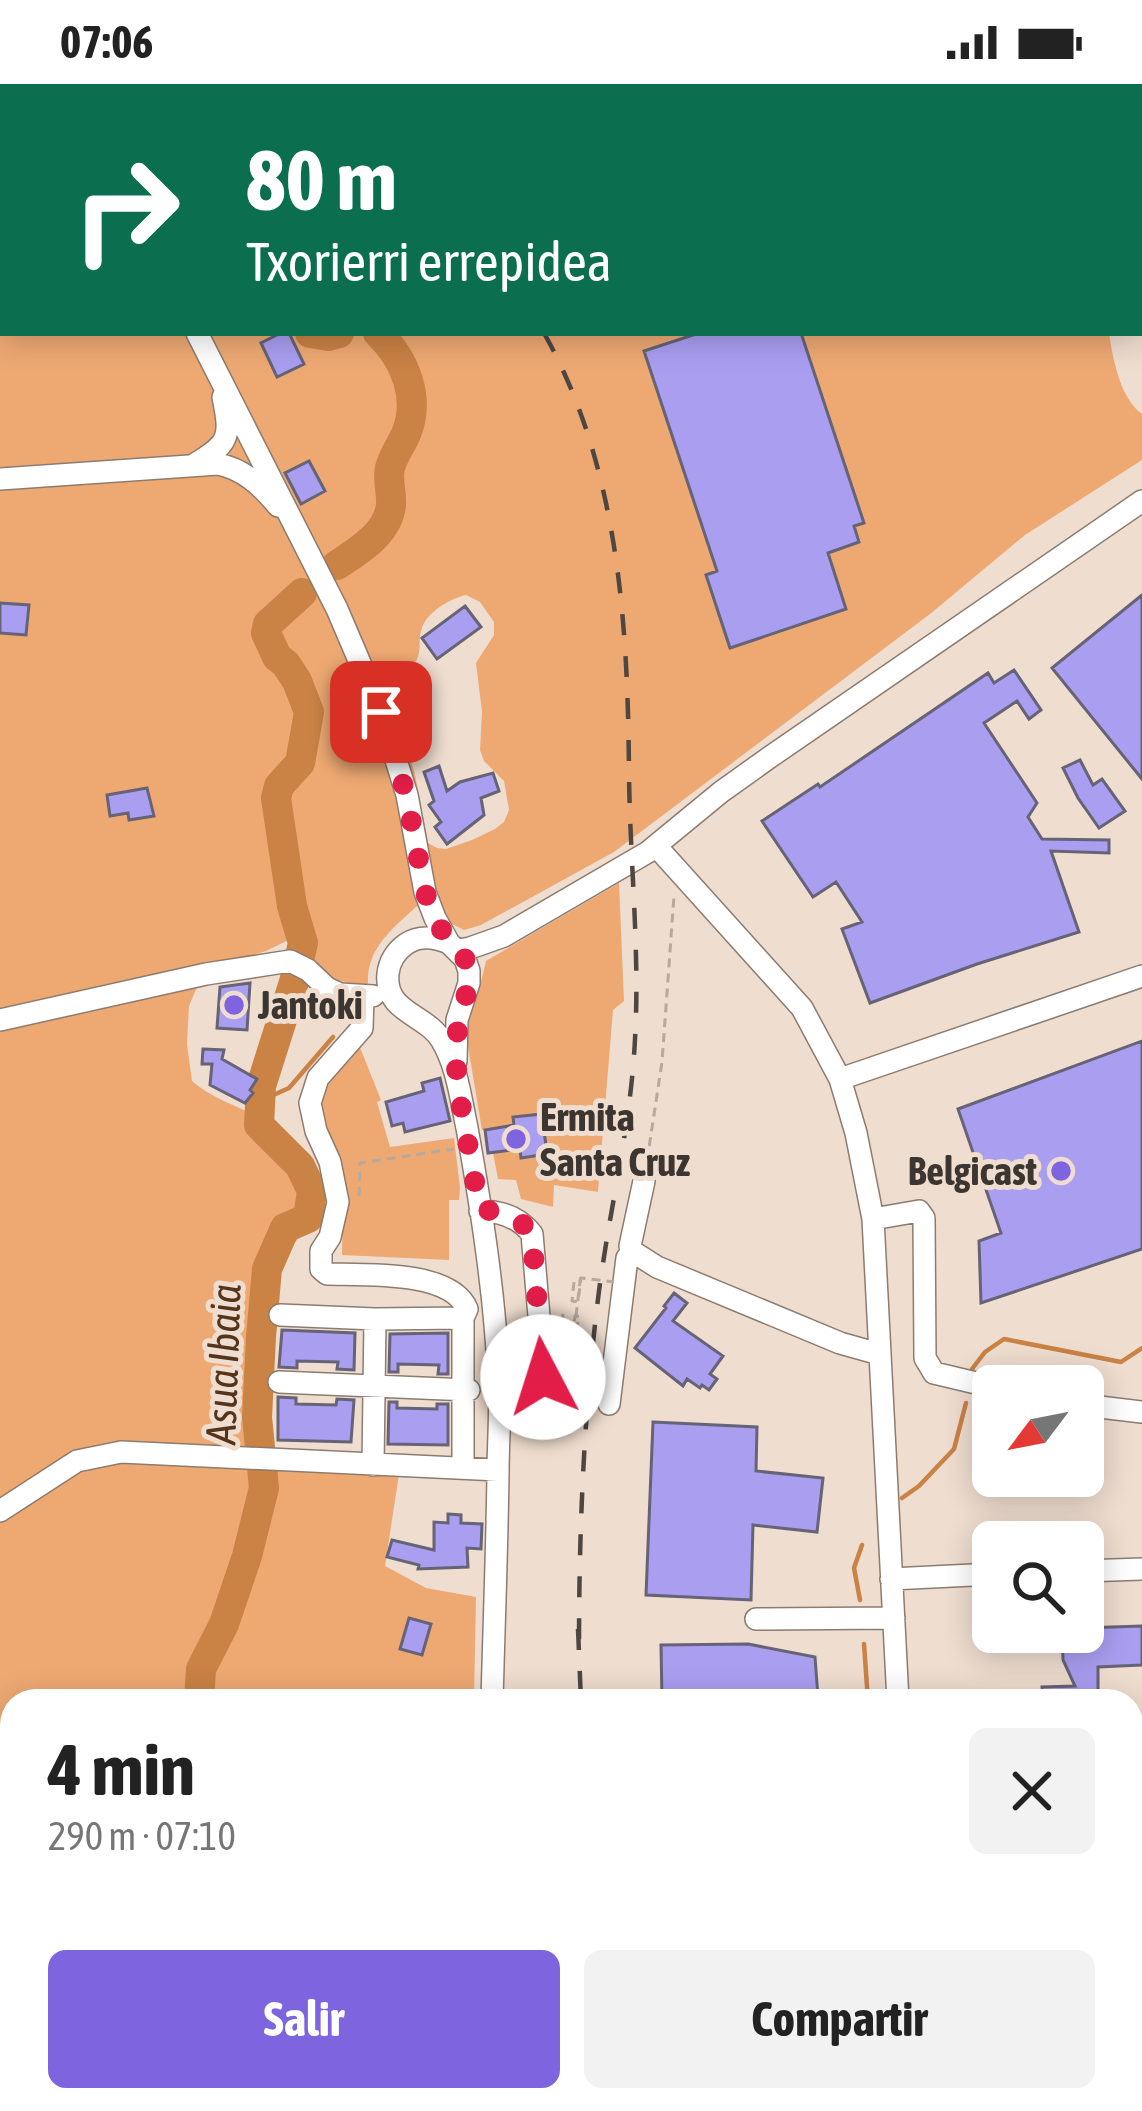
<!DOCTYPE html>
<html lang="es">
<head>
<meta charset="utf-8">
<style>
  body { margin:0; font-family:"Asap Condensed",sans-serif; background:#f2f2f2; color:#222; height:100vh; display:flex; flex-direction:column; font-size:45px; white-space:nowrap }
  * { box-sizing:border-box; margin:0 }
  p { font-size:39px; color:#767676 }
  .icon { flex:none; width:66px; height:66px; fill:none; stroke:currentColor; stroke-width:2; stroke-linecap:round; stroke-linejoin:round }
  .map { position:relative; flex:1; overflow:hidden }
  .details { position:absolute; left:0px; top:1605px; width:1143px; height:423px; display:flex; flex-direction:column; background:#fff; border-radius:36px 36px 0 0; box-shadow:0 6px 30px #0003 }
  .details>* { flex:none }
  .guide { position:absolute; left:0px; top:0px; width:1143px; height:252px; box-shadow:0 6px 30px #0003; background:#0b6e4f; color:#fff; overflow:hidden }
  .needle { width:78px; rotate:238deg }
  .controls { position:absolute; left:972px; top:1281px; display:grid; gap:24px }
  .controls a { display:grid; place-items:center; width:132px; height:132px; border-radius:18px; background:#fff; box-shadow:0 6px 30px #0003; font-size:60px }
  .pin { position:absolute; display:grid; place-items:center; width:102px; height:102px; color:#fff; margin:-51px; border-radius:24px; box-shadow:0 6px 18px #0006 }
  .me { position:absolute; width:132px; margin:-66px; rotate:355deg; stroke-linejoin:round; filter:drop-shadow(0 0 9px #0008) }
  .turn { display:flex; align-items:center; gap:42px; height:252px; padding:0 48px; font-size:54px }
  .turn .icon { width:156px; height:156px; stroke-width:2.5 }
  .turn b { display:block; font-size:84px; line-height:102px }
  .round { display:grid; place-items:center; flex:none; width:126px; height:126px; border-radius:18px; background:#f2f2f2 }
  .summary { display:flex; align-items:center; justify-content:space-between; height:204px; padding:0 48px }
  h1 { font-size:72px; font-weight:700; line-height:90px }
  .cta { display:flex; gap:24px; margin-top:auto; padding:24px 48px }
  .cta a { flex:1; height:138px; border-radius:18px; background:#7e64df; color:#fff; font-size:48px; font-weight:700; line-height:138px; text-align:center }
  .cta a+a { background:#f2f2f2; color:#222 }
  .status { display:flex; justify-content:space-between; align-items:center; height:84px; padding:0 60px; background:#fff; direction:ltr }
  .status svg { height:33px; fill:currentColor }
  .map>svg:first-child { display:block }
  .green { fill:#eea973; fill-rule:evenodd }
  .lines { fill:none; stroke-linecap:round; stroke-linejoin:round }
  .stream { stroke:#ca8245; stroke-width:4.5 }
  .river { stroke:#ca8245; stroke-width:30 }
  .building { fill:#aa9ef1; stroke:#656375; stroke-width:3 }
  .minor-casing { stroke:#8c7c6f; stroke-width:24 }
  .path { stroke:#b7a99d; stroke-width:3; stroke-dasharray:9 6; stroke-linecap:butt }
  .minor { stroke:#fff; stroke-width:21 }
  .rail { stroke:#4e4640; stroke-width:4.5; stroke-dasharray:21 21; stroke-linecap:butt }
  .path-bridge { stroke:#b7a99d; stroke-width:3; stroke-dasharray:9 6; stroke-linecap:butt }
  .route { stroke:#e11d48; stroke-width:21; stroke-dasharray:0 37.8 }
  .poi-dot { fill:#7e64df; stroke:#efddcf; stroke-width:4.5 }
  .labels { text-anchor:middle; stroke-width:10; stroke-linejoin:round; paint-order:stroke }
  .poi-label { font-size:39px; font-weight:bold; fill:#3c3530; stroke:#efddcf; text-anchor:start }
  .water-label { font-size:42px; font-style:italic; fill:#54351b; stroke:#efddcf }
</style>
</head>
<body>
<div class="status"><b>07:06</b><svg viewBox="0 0 49 12"><path d="M0 12V9h3v3zM5 12V6h3v6zM10 12V3h3v9zM15 12V0h3v12zM26 1h20v11H26zM47 4h2v5h-2z"/></svg></div>
<div class="map">
<svg width="1142" height="2027" viewBox="0 0 1142 2027">
  <rect width="100%" height="100%" fill="#efddcf"/>
  <path class="green" d="M60 0H1142V106L1140 108V3H61Z
    M3 146V249H1109C1113 275 1120 314 1142 330V376L1025 451 930 530 614 768 481 841 464 846 417 822C393 844 366 865 368 900 344 901 318 893 306 869 303 863 304 856 303 849L266 867 227 879 197 903 189 922 187 960 192 997C222 1024 268 1026 291 1062 308 1088 315 1121 301 1150 295 1161 284 1168 276 1178 268 1187 262 1207 261 1220 257 1267 260 1330 266 1377L399 1390 385 1482 426 1504 476 1513 474 1617H12V2016H462L461 2027H0V147ZM466 511 480 518 494 538V551L476 579 482 628 480 666 484 677 504 697 509 726 504 738 495 745 472 756 446 765 437 764 428 759 415 691 392 609C398 596 408 588 416 577 422 566 418 558 421 547 425 529 449 515 466 511Z
    M619 799 624 917 613 926 598 1108 554 1101 553 1123 521 1115 516 1096 498 1095 493 1069 520 1065 522 1074 547 1070 542 1031 514 1033V1041L482 1046 464 938 481 898 486 877Z
    M359 961 381 1016 377 1018 390 1063 454 1054 460 1104 459 1116H449V1176L342 1171 343 1111 317 1032 321 1007Z"/>
  <g class="lines">
    <path class="stream" d="M495 0 496 2 505 0
      M355 3 356 0
      M260 1017 289 1004 333 953
      M972 1285 985 1268 1004 1255 1121 1278 1142 1264
      M902 1414 919 1402 954 1365 966 1319
      M860 1516 854 1484 862 1461
      M864 1560 868 1617
      M883 2016V2027"/>
    <path class="river" d="M146 0 148 3
      M310 249 328 252 339 249
      M337 481C358 467 388 450 391 421 392 409 387 396 390 384 393 372 401 361 406 350 421 314 405 275 378 249
      M199 1617 201 1585 224 1540 247 1472 264 1404 257 1333 261 1253 267 1185 285 1144 308 1134 312 1107 300 1082 259 1041 261 1002 294 898 303 859 292 822 276 714 279 702 300 679 309 628 297 597 286 580 277 573 266 549 268 540 302 509
      M362 2016 365 2027"/>
  </g>
  <path class="building" d="M281 249H289L304 280 277 293 261 259Z
    M699 249H801L864 439 854 442 859 458 828 469 846 525 730 564 706 491 717 487 644 267Z
    M309 377 325 407 301 420 285 389Z
    M1142 511V695L1052 584Z
    M0 519 29 521 26 551 0 549Z
    M465 522 481 543 437 575 422 554Z
    M1014 586 1041 626 1029 635 1017 617 984 639 1037 719 1028 733 1042 755 1109 756V769L1051 767 1079 848 977 880 870 919 842 845 862 838 836 798 813 813 762 737 818 700 820 703 988 589 994 599Z
    M1080 676 1093 701 1102 695 1125 727 1099 744 1078 714 1063 684Z
    M439 682 447 707 460 698 493 689 499 707 481 714 484 731 447 760 435 743 441 738 429 721 434 717 424 688Z
    M147 704 154 732 129 736 128 729 110 732 107 711Z
    M250 899 247 946 217 944 220 903Z
    M1142 957V1165L981 1219 979 1157 1001 1149 958 1025Z
    M203 965 224 966 222 975 257 995 250 1006 253 1009 245 1019 210 1001 212 980H202Z
    M440 994 450 1037 405 1048 403 1039 392 1042 386 1018 424 1007 422 999Z
    M542 1030 547 1070 521 1074 520 1065 488 1069 485 1046 514 1041 513 1033Z
    M674 1209 687 1219 673 1237 723 1272 710 1290 717 1295 709 1306 702 1301 700 1304 687 1295 683 1302 635 1264 666 1224 664 1222Z
    M282 1246 355 1249 354 1286 337 1285 338 1278 297 1277V1284L279 1283Z
    M448 1249V1290H438L439 1281 398 1280V1288H389L390 1250Z
    M278 1313 296 1314V1320L336 1321 337 1315 354 1316 351 1358 278 1356Z
    M389 1318H397V1324L437 1325V1320H448V1361L388 1360Z
    M653 1338 757 1343 756 1387 823 1394 817 1448 753 1441 751 1516 646 1511Z
    M448 1430 461 1431V1439L482 1440 481 1465 467 1464 468 1483 418 1485 419 1481 387 1473 392 1456 434 1466V1438L448 1439Z
    M409 1534 431 1540 422 1571 400 1565Z
    M1142 1542V1581L1098 1583V1617H1043L1042 1603 1075 1602 1063 1576 1062 1548H1083V1544Z
    M748 1560 815 1573 818 1613 779 1615V1617H662L661 1561Z"/>
  <g class="lines">
    <g class="minor-casing">
      <path id="minor" d="M83 0 84 3
        M197 249 337 525 381 628 407 711 425 808 435 834 449 859 465 875 469 887V899L457 936 456 977
        M195 380C230 359 231 353 223 313
        M0 395 218 380C243 385 261 401 278 422
        M656 762 802 924 840 995 856 1049 873 1135 898 1617
        M449 859C434 853 420 851 406 860 396 867 389 878 388 890 384 929 427 930 442 957 457 982 461 1016 467 1044 482 1128 495 1212 499 1298 501 1328 498 1359 498 1389 497 1465 494 1541 492 1617
        M458 866 470 864 504 852 648 768 721 708 770 673 1142 417
        M363 913 362 944 318 994 310 1019 316 1047 330 1078 338 1118 330 1153 321 1167V1185L327 1190C365 1191 451 1186 467 1225L463 1234V1384
        M0 936 206 890 290 877 308 886 327 904 340 910 373 912
        M840 995 1142 892
        M480 1127C501 1127 519 1133 532 1150L547 1326
        M873 1135 919 1127 924 1134 925 1274 934 1289 993 1303
        M632 1167 657 1183 840 1259 879 1270
        M280 1231 375 1235
        M279 1298 469 1306
        M609 1320 627 1174 632 1167 630 1162 644 1097
        M1083 1321 1142 1328
        M373 1381 375 1235 463 1234
        M0 1427 77 1377 121 1368 498 1386
        M1083 1487 1142 1485
        M891 1495 993 1490
        M756 1535 894 1534
        M918 2016 919 2027
        M481 2027V2016"/>
    </g>
    <path class="path" d="M647 1077 662 978 674 812
      M359 1112 360 1079 454 1065
      M576 1232 581 1189
      M576 1249H573L575 1232 582 1233
      M561 1252 563 1230
      M573 1258 578 1238"/>
    <use href="#minor" class="minor"/>
    <path class="rail" d="M324 0 327 3
      M544 249C619 383 628 541 629 691 630 779 640 867 635 955 631 1040 610 1123 599 1207 584 1325 579 1443 579 1562
      M578 1545 581 1617
      M604 2016 605 2027"/>
    <path class="path-bridge" d="M574 1198 572 1217 578 1218 581 1194 614 1198"/>
  </g>
  <g class="lines">
    <path class="route" d="M381 628 406 710 425 808 435 834 449 859 465 875 469 887 470 899 458 936 456 977 458 1005 477 1110 480 1126C501 1126 519 1133 532 1150L543 1293"/>
  </g>
  <g class="poi-dot">
    <circle cx="234" cy="921" r="12"/>
    <circle cx="516" cy="1055" r="12"/>
    <circle cx="1061" cy="1087" r="12"/>
  </g>
  <g class="labels">
    <g class="poi-label">
      <text x="258" y="935">Jantoki</text>
      <text x="540" y="1047">Ermita<tspan x="540" dy="45">Santa Cruz</tspan></text>
      <text x="1037" y="1101" text-anchor="end">Belgicast</text>
    </g>
    <g class="water-label">
      <text transform="translate(223 1280) rotate(-88)" y="15">Asua Ibaia</text>
    </g>
  </g>
</svg>
<div class="controls">
<a><svg class="needle" viewBox="-14 -14 28 28"><path d="M0-13l5 13h-10z" fill="#e53935"/><path d="M0 13l5-13h-10z" fill="#767676"/></svg></a>
<a><svg class="icon" aria-label="search" viewBox="0 0 24 24"><circle cx="10" cy="10" r="6"/><path d="M15 15l6 6"/></svg></a>
</div>
<div class="pin" style="left:381px;top:628px;background:#d93025"><svg class="icon" aria-label="arrive" viewBox="0 0 24 24"><path d="M6 21V4h12l-3 4 3 4H6"/></svg></div>
<svg class="me" style="left:543px;top:1293px" viewBox="-20 -20 40 40"><circle r="19" fill="#fff"/><path d="M0-13L10 11 0 6-10 11z" fill="#e11d48"/></svg>
<div class="guide">
<div class="turn"><svg class="icon" aria-label="right" viewBox="0 0 24 24"><path d="M7 20v-9h11M14 6l5 5-5 5"/></svg><div><b>80 m</b>Txorierri errepidea</div></div>
</div>
<section class="details">
<div class="summary"><div><h1>4 min</h1><p>290 m · 07:10</p></div><a class="round"><svg class="icon" aria-label="close" viewBox="0 0 24 24"><path d="M6 6l12 12M18 6L6 18"/></svg></a></div>
<div class="cta"><a>Salir</a><a>Compartir</a></div>
</section>
</div>
</body>
</html>
